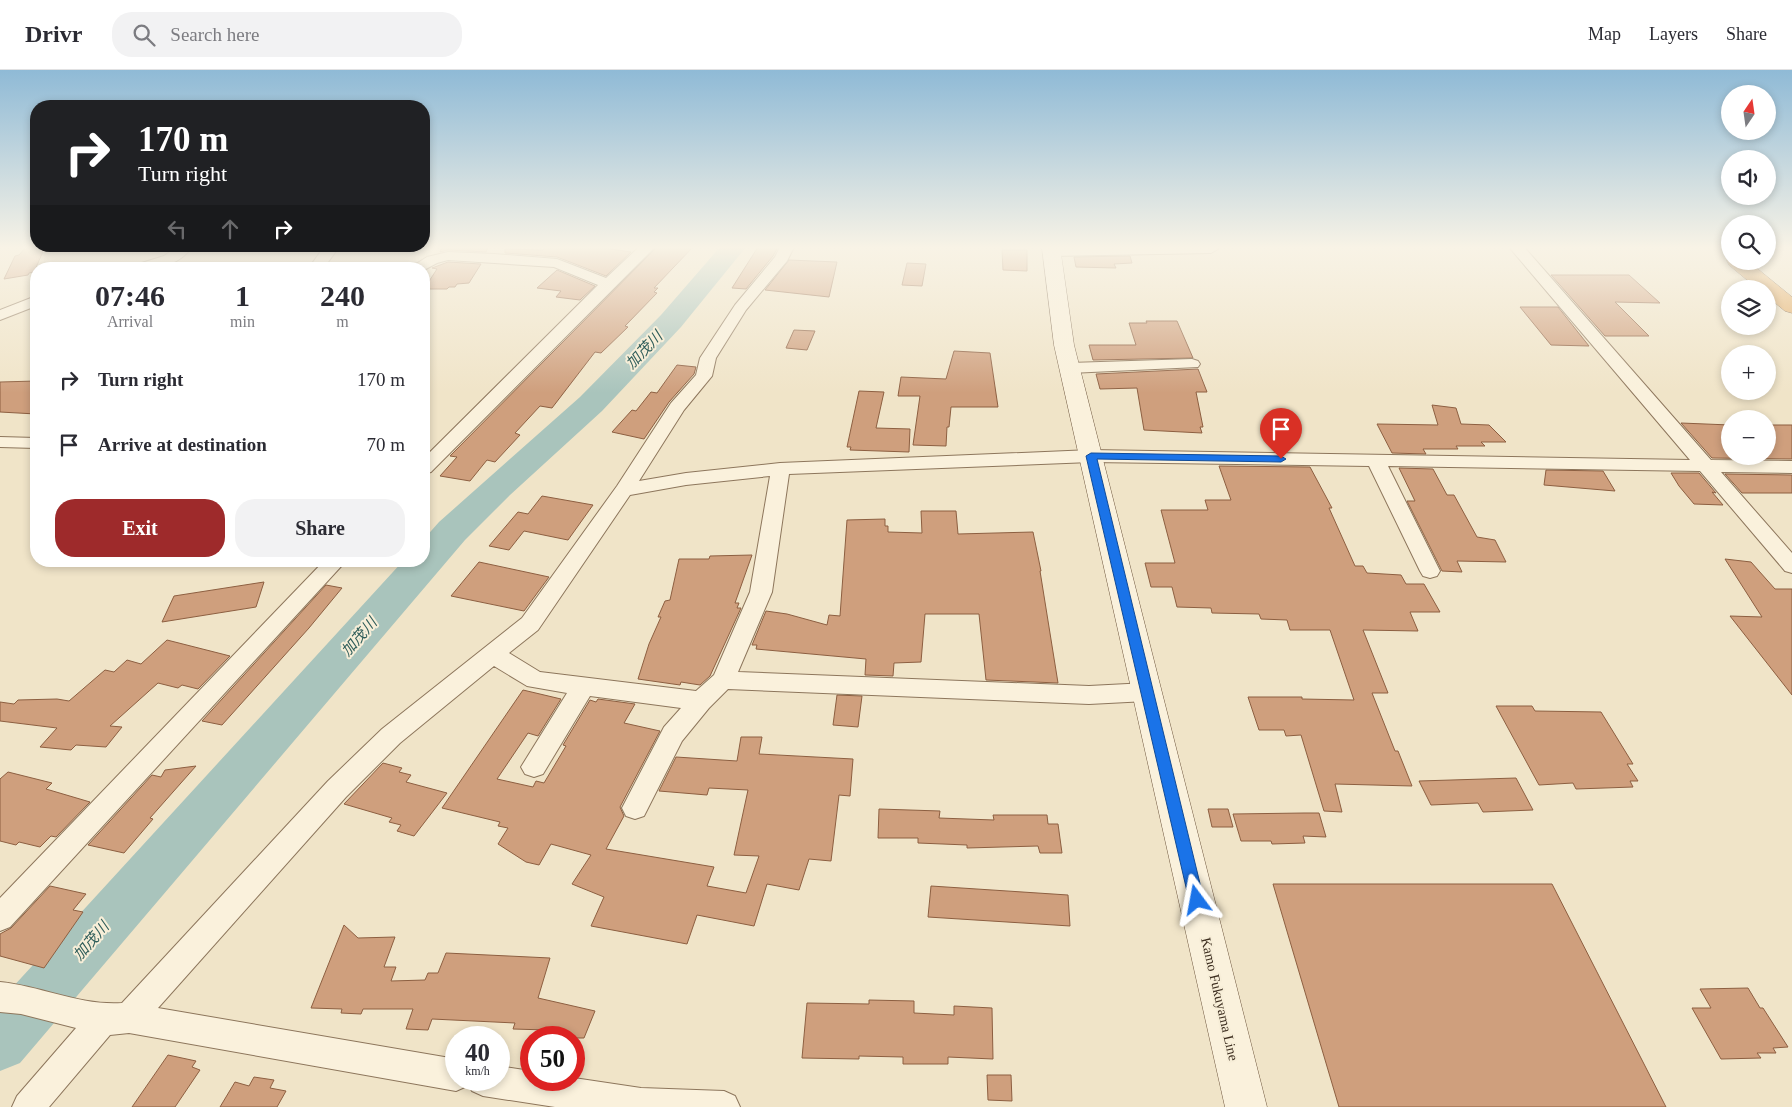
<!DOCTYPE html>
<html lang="en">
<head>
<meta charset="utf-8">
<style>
  body { margin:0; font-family:"Times New Roman","Noto Sans JP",serif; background:#f2f2f3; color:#2b2b33; height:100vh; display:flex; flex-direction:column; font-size:19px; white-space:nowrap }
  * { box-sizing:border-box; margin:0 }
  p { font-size:16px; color:#7c7c81 }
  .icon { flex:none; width:28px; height:28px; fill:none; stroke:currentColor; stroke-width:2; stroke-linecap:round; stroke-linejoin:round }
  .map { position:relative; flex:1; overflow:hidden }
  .drawer { position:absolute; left:30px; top:192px; width:400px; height:305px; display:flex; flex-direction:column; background:#fff; border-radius:20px; box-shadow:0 2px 8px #0003 }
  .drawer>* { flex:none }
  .top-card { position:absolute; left:30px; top:30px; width:400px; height:152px; border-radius:20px; box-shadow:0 2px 8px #0003; background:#202124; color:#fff; overflow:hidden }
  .needle { width:32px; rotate:13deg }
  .controls { position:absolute; left:1721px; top:15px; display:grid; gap:10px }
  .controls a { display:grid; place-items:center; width:55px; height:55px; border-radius:50%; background:#fff; box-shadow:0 2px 8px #0003; font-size:25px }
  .speed { position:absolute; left:445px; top:956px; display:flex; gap:10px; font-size:25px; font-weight:700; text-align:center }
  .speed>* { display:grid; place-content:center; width:65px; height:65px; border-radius:50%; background:#fff; box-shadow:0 2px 8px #0003; line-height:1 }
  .speed small { font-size:12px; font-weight:400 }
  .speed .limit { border:8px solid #d22; background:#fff; color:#111 }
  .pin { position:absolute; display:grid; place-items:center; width:42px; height:42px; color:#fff; margin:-51px -21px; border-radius:50% 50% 50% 0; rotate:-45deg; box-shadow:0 0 5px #0007 }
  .pin .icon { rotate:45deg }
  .me { position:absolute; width:55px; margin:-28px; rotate:347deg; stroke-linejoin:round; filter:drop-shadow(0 0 4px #0008) }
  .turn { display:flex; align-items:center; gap:18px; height:105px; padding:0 25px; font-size:22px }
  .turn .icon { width:65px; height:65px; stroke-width:2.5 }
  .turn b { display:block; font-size:35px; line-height:42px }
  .lanes { display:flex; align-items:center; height:48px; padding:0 25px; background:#0003; justify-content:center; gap:25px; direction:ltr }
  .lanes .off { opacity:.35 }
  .eta { display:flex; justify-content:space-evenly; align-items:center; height:85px; text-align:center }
  .eta b { font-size:30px; font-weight:600; line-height:35px }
  .action { display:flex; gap:10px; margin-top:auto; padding:10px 25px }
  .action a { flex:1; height:58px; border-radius:20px; background:#9e2a2b; color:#fff; font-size:20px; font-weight:600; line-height:58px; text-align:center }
  .action a+a { background:#f2f2f3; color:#2b2b33 }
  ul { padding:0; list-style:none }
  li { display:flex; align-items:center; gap:15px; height:65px; padding:0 25px }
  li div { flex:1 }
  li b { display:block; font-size:19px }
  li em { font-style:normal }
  header { display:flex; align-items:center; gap:30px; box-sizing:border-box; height:70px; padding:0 25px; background:#fff; border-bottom:1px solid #e1e1e2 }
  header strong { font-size:24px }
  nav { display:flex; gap:28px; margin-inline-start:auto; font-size:18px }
  .search { width:350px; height:45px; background:#f2f2f3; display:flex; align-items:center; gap:12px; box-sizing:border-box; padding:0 18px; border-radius:20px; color:#7c7c81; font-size:19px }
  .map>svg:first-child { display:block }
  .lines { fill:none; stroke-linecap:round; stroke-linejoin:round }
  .river { fill:#a9c4bc; fill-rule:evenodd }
  .building { fill:#cf9f7d; stroke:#8d5f41 }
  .street-casing { stroke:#8d765c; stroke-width:2 }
  .secondary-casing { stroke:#6f573f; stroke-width:1 }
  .highway-casing { stroke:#5b4430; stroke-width:1 }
  .street { fill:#faf1dc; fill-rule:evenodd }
  .secondary { fill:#faf1dc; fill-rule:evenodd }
  .highway { fill:#e0a458; fill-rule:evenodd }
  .route { fill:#1a73e8; stroke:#114b97 }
  .labels { text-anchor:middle; stroke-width:4; stroke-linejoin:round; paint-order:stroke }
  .street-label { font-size:14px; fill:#3d2e20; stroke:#f7eed8 }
  .water-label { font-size:15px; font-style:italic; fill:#2f5d5a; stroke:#f7eed8 }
</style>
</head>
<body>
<header>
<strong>Drivr</strong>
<div class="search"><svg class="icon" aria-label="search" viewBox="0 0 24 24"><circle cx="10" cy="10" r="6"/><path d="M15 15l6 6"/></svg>Search here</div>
<nav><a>Map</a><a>Layers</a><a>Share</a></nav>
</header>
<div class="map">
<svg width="1792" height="1037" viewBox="0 0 1792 1037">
  <rect width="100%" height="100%" fill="#f0e4c8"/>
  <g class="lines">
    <path class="river" d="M720 177H746L681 257 602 341 510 425 465 470 20 993 0 1001V931L403 491H424V469L439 452 580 327 661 245Z"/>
  </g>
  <path class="building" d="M26 177H45L34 202 29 203 28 205 4 209 15 186 19 185Z
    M442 177H488L486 182 448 180 440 182Z
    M545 177H598L631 182 606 206 557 187 505 183V179L543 180Z
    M657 177H693L654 218H658L654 222 657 223 625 256 628 257 601 283 595 282 552 338 540 336 515 363 520 365 495 392 487 390 470 411 440 406 457 387 450 386Z
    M758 177H778L773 186 746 219 732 218Z
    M1002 180H1027V201L1003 200Z
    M1130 186 1132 193 1114 194 1116 198 1076 197 1074 187Z
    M789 190 837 192 829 227 765 220Z
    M448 192 481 194 469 213 457 214 455 217H449L447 219H424L437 199 432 198Z
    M907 193 926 194 922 216 902 215Z
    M557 200 595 216 580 230 556 227 561 221 537 218Z
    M1551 205H1629L1660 233 1615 232 1649 266H1605Z
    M1520 237H1558L1589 276 1551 275Z
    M1146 251H1177L1193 288 1093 290 1089 275H1136L1129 253H1147Z
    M794 260 815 261 807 280 786 278Z
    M954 281 990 283 998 337H951L949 357H947L946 376 913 375 920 326H898L901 307 946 309Z
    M677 295 696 297 694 304 669 332 644 369 612 362 632 340 636 341 651 322 657 323Z
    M1198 299 1207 322H1196L1203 357H1200L1202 363 1144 360 1137 318 1100 319 1096 304Z
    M36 311V344L0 342V312Z
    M859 321 884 322 876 358 910 359 909 382 850 380 851 377H847Z
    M1432 335 1456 338 1461 354 1489 355 1506 372H1481L1485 376H1456L1458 379H1423L1426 384 1392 383 1377 354 1438 355Z
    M1681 353 1730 355V386H1768V355H1792V389L1712 388Z
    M1219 396 1310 397 1332 438H1329L1355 496H1363L1367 503 1401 505 1406 514H1424L1440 542H1410L1418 561 1363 560 1388 623H1372L1395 681H1398L1412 716 1335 714 1342 742 1324 741 1301 665 1286 666 1284 660H1259L1248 627H1302V629L1354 630 1330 560H1290L1287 550 1261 549 1259 544 1212 543 1211 538 1177 537 1172 517H1151L1145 493H1175L1161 440H1208L1205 430H1231Z
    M1399 398 1433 399 1447 425H1454L1477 467 1495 470 1506 492 1457 491 1462 502 1442 501 1407 431H1415Z
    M1546 400 1603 401 1615 421 1544 415Z
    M1671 403H1699L1716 423 1712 422 1723 435 1694 434 1679 416Z
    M1725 404 1792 405V423H1742Z
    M542 426 593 435 568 470 524 461 509 480 489 476 518 442 528 444Z
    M921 441H956L958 464 1033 462 1041 501H1040L1058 613 986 610 979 544H925L921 592 894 593 893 606 865 605 866 589 756 579 757 575H752L766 541 787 544 827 555 829 545 840 546 847 450 885 449V456H888V462L922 463Z
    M752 485 735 533H739L737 538H741L710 606 700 615 681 612 680 615 638 609 649 574 661 547H658L665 531 670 530 679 489H709L710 486Z
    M1725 489 1751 492 1775 519H1792V625L1730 546 1762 547Z
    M479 492 549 507 524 541 451 526Z
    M264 512 256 537 162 552 174 526Z
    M326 515 342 518 309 558 222 655 202 651Z
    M167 570 230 586 198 619 182 615 178 618 158 613 110 656 122 657 106 677 76 675 71 680 40 677 57 658 0 651V632L14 634 18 630 57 629 69 631 105 600 114 602 127 590 141 594Z
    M523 620 561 629 538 666 528 663 497 709 533 717 536 711 544 713 566 676 563 675 590 630 596 632 598 629 635 634 624 653 660 661 620 737 624 746 606 779 714 797 707 816 746 823 759 786 734 785 748 720 709 718 707 725 659 721 676 687 737 691 741 667H762L759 684 853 689 850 726 839 725 831 791 809 789 799 820 767 814 754 856 697 845 687 874 591 856 604 827 572 814 591 785 551 774 539 795 526 792 498 774 508 758 498 756 500 752 442 738Z
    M837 625 862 626 858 657 833 655Z
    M1496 636H1532L1535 641 1601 642 1633 694H1627L1638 711H1630L1633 717 1576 719 1573 713 1539 715Z
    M383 693 402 698 399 702 411 705 406 712 447 723 414 766 397 761 401 755 389 752 392 748 344 734Z
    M196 696 150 748 153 749 124 783 88 775 152 705 161 707 165 700Z
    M8 702 52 713 46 719 90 732 56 767 51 766 40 777 19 772 16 775 0 771V709Z
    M1516 708 1533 740 1483 742 1478 733 1431 735 1419 711Z
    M879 739 940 741 939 748 994 750 993 745H1047L1048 754H1058L1062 783H1040L1038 776 967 778V775L918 773V768H878Z
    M1208 739H1228L1233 757H1212Z
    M1304 743H1319L1326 767 1303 766 1305 773 1272 774 1271 771H1241L1233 744Z
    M1273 814H1552L1666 1037H1339Z
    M50 816 86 824 73 840 83 842 44 898 0 886V864L11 858Z
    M931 816 1068 825 1070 856 928 847Z
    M344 855 358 868 395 867 384 897H396L391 911 425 910 428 903H438L446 883 550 888 538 928 595 941 584 968H544L547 960 513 959 515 953 432 949 428 960 406 959 413 939H363L361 944 341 943 342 939 311 938Z
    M1748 918 1760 938H1763L1788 977 1773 978 1776 983H1757L1761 988 1721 989 1692 938H1711L1700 919Z
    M869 930 914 931V943L954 945V936L992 938 993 989 948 987V994H903V987L859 986V989L802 988 807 933 869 934Z
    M168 985 196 991 192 997 200 1000 175 1037H132Z
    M987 1005H1011L1012 1031 988 1030Z
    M254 1007 274 1010 270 1018 286 1021 277 1037H220L235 1012 249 1016Z"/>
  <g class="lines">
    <g class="street-casing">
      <path id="street" d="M177 177H192C177 198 153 199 130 199L132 196 164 186Z
        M324 177H339L323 199H308Z
        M639 177H655L431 402 424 404V388L598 215 554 197 448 190 437 193 424 200 408 199 427 187 448 182 494 184 557 189 606 208Z
        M780 177H794L787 191 746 240 716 288 712 306 684 340 639 411 686 403 780 393 1091 380 1690 390 1509 177H1524L1711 390 1792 391V403L1721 402 1792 483V503L1785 501 1700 401 1388 396 1440 501 1437 506 1430 508 1423 506 1420 501 1369 396 1091 392 789 404 772 522 738 602 1089 616 1147 613 1155 616 1159 622 1155 628 1147 631 1089 634 728 619 709 638 682 671 644 746 635 749 626 746 622 738 664 657 681 638 590 626 543 704 534 707 525 704 521 697 567 623 527 616 494 596 400 673 346 727 158 938 456 989V1010H499V996L531 1001V1010H574V1008L641 1018 724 1021 735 1026 740 1037H555L483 1026 472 1021 468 1013 467 1016 456 1021 129 963 110 965 49 1037H12L17 1026 76 958 21 944 0 942V912C41 916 81 936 122 933L328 711 382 659 522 548 617 416 671 333 696 305 700 288 735 235 775 187ZM770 406 750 522 714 605 696 621 540 602 509 583 538 560 630 425 686 415Z
        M1075 177H1217L1218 179 1211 183 1051 186 1044 182 1051 178Z
        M36 226V236L0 250V240Z
        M1192 289 1198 291 1200 294 1198 297 1070 303 1064 302 1062 298 1064 294 1070 293Z
        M0 367 36 368V378L0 377Z
        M324 491H346L10 857 0 861V828Z"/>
    </g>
    <g class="secondary-casing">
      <path id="secondary" d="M1042 177H1060L1074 275 1267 1037H1225L1054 275Z"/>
    </g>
    <g class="highway-casing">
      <path id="highway" d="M1729 187 1730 191H1748L1792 227V243L1785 241 1768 227V219H1758L1729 195 1727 191Z"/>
    </g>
    <use href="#street" class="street"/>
    <use href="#secondary" class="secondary"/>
    <use href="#highway" class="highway"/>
  </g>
  <linearGradient id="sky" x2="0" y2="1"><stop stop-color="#8fbad6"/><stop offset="0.55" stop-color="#f8f3e6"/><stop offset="1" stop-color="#f8f3e6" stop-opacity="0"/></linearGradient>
  <rect width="1792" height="323" fill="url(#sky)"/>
  <path class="route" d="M1091 383 1281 386 1286 389 1281 392 1097 389 1204 830 1202 835 1197 837 1191 835 1189 830 1086 386Z"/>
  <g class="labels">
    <g class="street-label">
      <text transform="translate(1220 929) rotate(77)" y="5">Kamo Fukuyama Line</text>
    </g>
    <g class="water-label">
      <text transform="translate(644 280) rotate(-46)" y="5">加茂川</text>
      <text transform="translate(359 567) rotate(-49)" y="5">加茂川</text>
      <text transform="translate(91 871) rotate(-49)" y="5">加茂川</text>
    </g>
  </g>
</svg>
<div class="controls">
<a><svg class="needle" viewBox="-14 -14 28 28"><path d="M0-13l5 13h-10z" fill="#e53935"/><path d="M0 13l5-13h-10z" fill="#7c7c81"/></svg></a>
<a><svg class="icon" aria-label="sound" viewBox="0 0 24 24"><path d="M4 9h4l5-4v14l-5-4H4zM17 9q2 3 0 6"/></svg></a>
<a><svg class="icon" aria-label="search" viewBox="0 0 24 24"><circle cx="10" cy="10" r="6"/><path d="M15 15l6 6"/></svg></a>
<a><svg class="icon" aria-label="layers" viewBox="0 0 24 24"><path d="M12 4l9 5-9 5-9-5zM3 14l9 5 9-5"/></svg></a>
<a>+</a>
<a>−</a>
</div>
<div class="speed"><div>40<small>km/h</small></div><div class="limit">50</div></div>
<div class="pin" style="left:1281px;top:389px;background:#d93025"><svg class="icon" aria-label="arrive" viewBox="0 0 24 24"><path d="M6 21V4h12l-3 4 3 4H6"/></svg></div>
<svg class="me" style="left:1197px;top:830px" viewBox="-20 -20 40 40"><path d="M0-17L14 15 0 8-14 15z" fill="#1a73e8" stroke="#fff" stroke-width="4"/></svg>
<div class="top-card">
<div class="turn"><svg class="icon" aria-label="right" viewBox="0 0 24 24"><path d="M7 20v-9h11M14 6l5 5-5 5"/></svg><div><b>170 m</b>Turn right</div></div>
<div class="lanes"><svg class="icon off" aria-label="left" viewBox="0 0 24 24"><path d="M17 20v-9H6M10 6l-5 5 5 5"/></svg><svg class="icon off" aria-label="ahead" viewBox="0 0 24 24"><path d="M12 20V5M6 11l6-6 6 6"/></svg><svg class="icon" aria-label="right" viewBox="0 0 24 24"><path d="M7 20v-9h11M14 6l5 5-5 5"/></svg></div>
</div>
<section class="drawer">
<div class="eta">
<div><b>07:46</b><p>Arrival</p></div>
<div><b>1</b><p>min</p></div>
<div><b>240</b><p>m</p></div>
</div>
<ul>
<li><svg class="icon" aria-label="right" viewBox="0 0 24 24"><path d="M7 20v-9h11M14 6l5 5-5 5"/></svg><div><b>Turn right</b></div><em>170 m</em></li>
<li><svg class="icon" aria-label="arrive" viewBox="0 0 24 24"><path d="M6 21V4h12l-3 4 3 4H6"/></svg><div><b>Arrive at destination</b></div><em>70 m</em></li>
</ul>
<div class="action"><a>Exit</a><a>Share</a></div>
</section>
</div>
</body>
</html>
